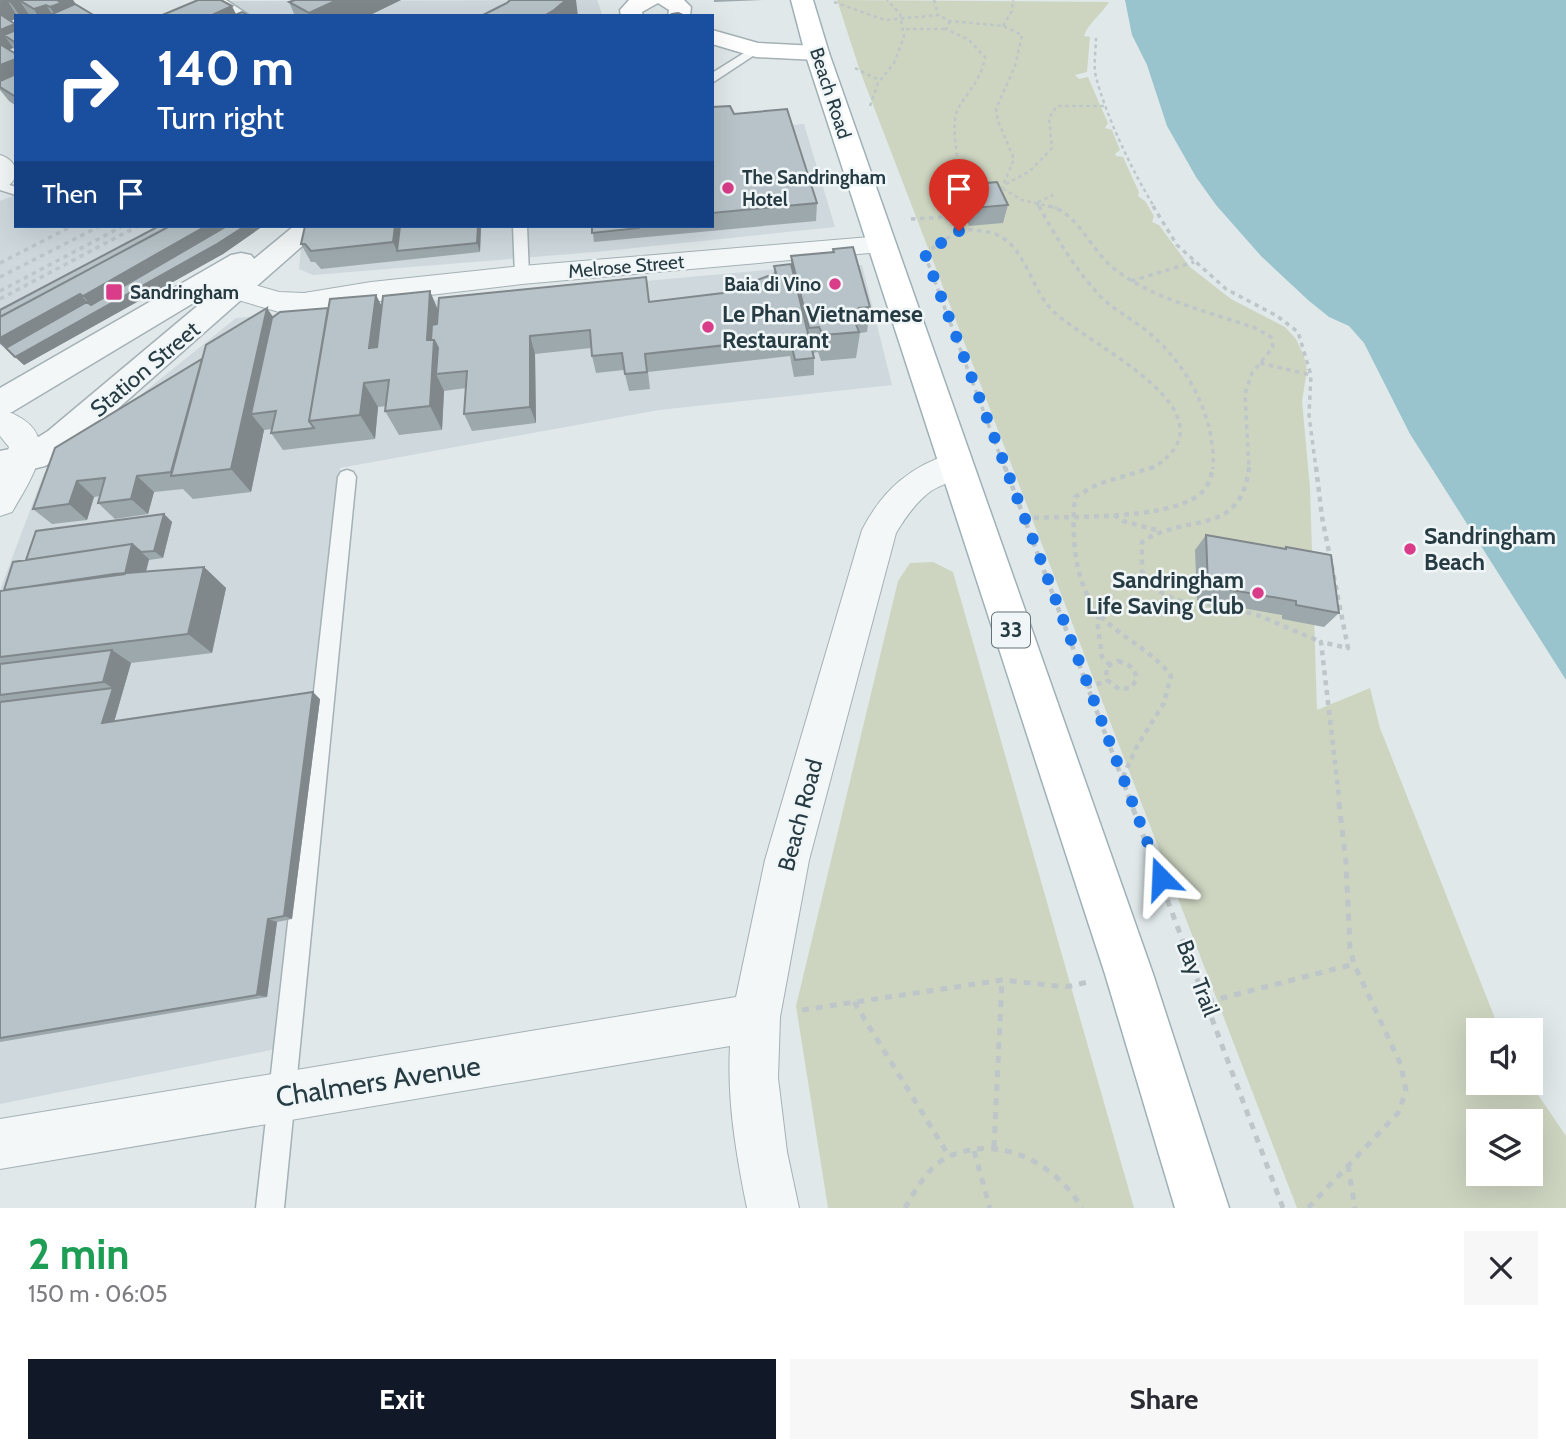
<!DOCTYPE html>
<html lang="en">
<head>
<meta charset="utf-8">
<style>
  body { margin:0; font-family:Cabin,sans-serif; background:#f7f7f7; color:#2b2b33; height:100vh; display:flex; flex-direction:column; font-size:26px; white-space:nowrap }
  * { box-sizing:border-box; margin:0 }
  p { font-size:23px; color:#7c7c81 }
  .icon { flex:none; width:38px; height:38px; fill:none; stroke:currentColor; stroke-width:2; stroke-linecap:round; stroke-linejoin:round }
  .map { position:relative; height:1208px; overflow:hidden }
  .panel { display:flex; flex-direction:column; background:#fff; flex:1 }
  .panel>* { flex:none }
  .guide { position:absolute; left:14px; top:14px; width:700px; height:214px; border-radius:0px; box-shadow:0 7px 28px #0002; background:#1a4fa0; color:#fff; overflow:hidden }
  .tools { position:absolute; left:1466px; top:1018px; display:grid; gap:14px }
  .tools a { display:grid; place-items:center; width:77px; height:77px; border-radius:0px; background:#fff; box-shadow:0 7px 28px #0002; font-size:35px }
  .pin { position:absolute; display:grid; place-items:center; width:60px; height:60px; color:#fff; margin:-72px -30px; border-radius:50% 50% 50% 0; rotate:-45deg; box-shadow:0 0 7px #0007 }
  .pin .icon { rotate:45deg }
  .me { position:absolute; width:77px; margin:-38px; rotate:339deg; stroke-linejoin:round; filter:drop-shadow(0 0 5px #0008) }
  .turn { display:flex; align-items:center; gap:24px; height:147px; padding:0 28px; font-size:32px }
  .turn .icon { width:91px; height:91px; stroke-width:2.5 }
  .turn b { display:block; font-size:49px; line-height:60px }
  .then { display:flex; align-items:center; height:66px; padding:0 28px; background:#0003; gap:14px; font-size:26px }
  .round { display:grid; place-items:center; flex:none; width:74px; height:74px; border-radius:0px; background:#f7f7f7 }
  .overview { display:flex; align-items:center; justify-content:space-between; height:119px; padding:0 28px }
  h1 { font-size:42px; font-weight:800; line-height:52px; color:#1e9e55 }
  .button { display:flex; gap:14px; margin-top:auto; padding:14px 28px }
  .button a { flex:1; height:80px; border-radius:0px; background:#111827; color:#fff; font-size:28px; font-weight:800; line-height:80px; text-align:center }
  .button a+a { background:#f7f7f7; color:#2b2b33 }
  .map>svg:first-child { display:block }
  .built { fill:#ced8dd }
  .green { fill:#cdd5c1; fill-rule:evenodd }
  .water { fill:#99c4cd }
  .lines { fill:none; stroke-linecap:round; stroke-linejoin:round }
  .service-casing { stroke:#a5b1b5; stroke-width:3 }
  .minor-casing { stroke:#a5b1b5; stroke-width:2 }
  .tertiary-casing { stroke:#a5b1b5; stroke-width:3 }
  .secondary-casing { stroke:#a5b1b5; stroke-width:3 }
  .primary-casing { stroke:#9fb1b7; stroke-width:3 }
  .path-far3 { stroke:#bec6c9; stroke-width:2.5; stroke-dasharray:3.5 3.5; stroke-linecap:butt }
  .path-far2 { stroke:#bec6c9; stroke-width:3.5; stroke-dasharray:4.5 4.5; stroke-linecap:butt }
  .path-far1 { stroke:#bec6c9; stroke-width:4.5; stroke-dasharray:5 5; stroke-linecap:butt }
  .path { stroke:#bec6c9; stroke-width:5; stroke-dasharray:7 7; stroke-linecap:butt }
  .service { fill:#f3f7f8; fill-rule:evenodd }
  .minor { fill:#f3f7f8; fill-rule:evenodd }
  .tertiary { fill:#f3f7f8; fill-rule:evenodd }
  .secondary { fill:#fff; fill-rule:evenodd }
  .primary { fill:#fff; fill-rule:evenodd }
  .wall { fill:#9da8ac }
  .shaded-wall { fill:#80888c; fill-rule:evenodd }
  .building { fill:#b7c3c8; stroke:#80888c; stroke-width:2 }
  .route { stroke:#1a73e8; stroke-width:12; stroke-dasharray:0 21.6 }
  .poi-dot { fill:#d93c88; stroke:#f0f6f8; stroke-width:2.5 }
  .labels { text-anchor:middle; stroke-width:5; stroke-linejoin:round; paint-order:stroke }
  .far-street-label { font-size:19px; fill:#273b43; stroke:#f0f6f8 }
  .far-poi-label { font-size:19px; font-weight:bold; fill:#273b43; stroke:#f0f6f8; text-anchor:start }
  .shield { fill:#f0f6f8; stroke:#637379; stroke-width:2 }
  .shield-label { font-size:21px; font-weight:bold; fill:#273b43 }
  .poi-label { font-size:23px; font-weight:bold; fill:#273b43; stroke:#f0f6f8; text-anchor:start }
  .street-label { font-size:23px; fill:#273b43; stroke:#f0f6f8 }
  .near-street-label { font-size:28px; fill:#273b43; stroke:#f0f6f8 }
</style>
</head>
<body>
<div class="map">
<svg width="1566" height="1208" viewBox="0 0 1566 1208">
  <rect width="100%" height="100%" fill="#e0e8ea"/>
  <path class="built" d="M597 0 603 16H252L226 1Z
    M804 124 835 227 595 252 313 275 299 269 302 239 325 226H712V132Z
    M16 195V226H182L0 324V201Z
    M862 265 892 385 659 410 340 468 336 503V683L276 1049 0 1104V590L44 473 236 318 767 270Z"/>
  <path class="green" d="M837 0 1109 2C1102 14 1088 23 1084 36L1090 37 1087 72 1075 75 1079 79 1088 77 1108 123 1105 128 1112 130 1120 150 1115 154 1116 156 1123 157 1139 192 1138 196 1145 201 1154 216 1152 222 1159 225 1190 267 1231 299 1285 327 1296 339 1304 356 1307 370 1302 401 1310 488 1317 710 1370 688 1380 728 1500 1031H1479V1083H1530L1566 1136V1208H1297L860 71ZM1479 1122H1531V1174H1479Z
    M933 562 953 572 1134 1208H828L796 1006 898 581 910 563Z"/>
  <path class="water" d="M1125 0H1566V680L1410 434 1364 343 1349 326 1329 317 1308 300 1261 256 1216 205 1196 177 1167 126 1147 65 1132 35Z"/>
  <g class="lines">
    <g class="service-casing">
      <path id="service" d="M212 0H226L250 16H237Z
        M752 48 762 50 712 83V73Z
        M0 182 16 187V195L0 190Z
        M513 226H527L529 275 522 280 515 275Z
        M347 470 353 472 356 477 284 1208H256L338 477 341 472Z"/>
    </g>
    <g class="minor-casing">
      <path id="minor" d="M0 155C21 161 21 184 0 189Z
        M882 236 892 239 896 245 892 251 522 284 371 302 304 313 279 312 228 297 224 290 228 283 238 280 279 292 304 293 371 282 522 266Z
        M0 409C65 429 36 471 12 512L0 516V473L9 447 0 436Z
        M955 452 967 456 972 465C964 480 945 482 931 491 916 502 905 518 896 533L809 860 780 1017 778 1078 787 1152 799 1208H747C736 1154 727 1101 730 1046L0 1169V1119L736 997 765 860 862 530C883 489 911 466 955 452Z"/>
    </g>
    <g class="tertiary-casing">
      <path id="tertiary" d="M294 226H325L72 449 45 466 0 477V451L24 446 48 431 220 287 12 412 0 415V388L231 255 241 253 251 255 254 259Z"/>
    </g>
    <g class="secondary-casing">
      <path id="secondary" d="M629 0H684L691 7 690 16H668L669 10 658 3 642 12 643 16H621L620 10Z
        M712 30 758 43 817 46 825 48 829 53 825 58 817 60 756 57 712 44Z"/>
    </g>
    <g class="primary-casing">
      <path id="primary" d="M791 0H813L829 53 1153 974 1229 1208H1175L1105 974 805 53Z"/>
    </g>
    <path class="path-far3" d="M934 0 938 15
      M834 2 885 20 938 15 950 21 1003 26 1022 35 1015 66 996 109 998 121 1014 159 1002 188
      M950 21 946 29 969 40 985 57C981 81 969 89 958 109 949 125 960 171 963 190
      M1003 26 1012 11 1013 0
      M906 29H946
      M1096 38C1096 50 1093 65 1096 77 1106 116 1133 173 1155 208
      M855 68 879 80
      M870 106 878 83 894 63 904 37 900 14 887 0
      M1006 184 1030 171 1052 148 1049 118 1057 106H1106
      M996 189 1002 188 1022 200 1057 208
      M1038 202 1053 195
      M1037 203 1040 208
      M944 208 951 195 966 190"/>
    <path class="path-far2" d="M1039 206C1056 238 1076 270 1100 296 1114 310 1132 319 1148 332 1187 364 1216 417 1213 469
      M1049 206C1078 213 1089 247 1111 266 1150 299 1207 311 1255 328L1271 337 1273 347 1252 373 1245 394 1249 469
      M1153 206 1177 245 1226 289 1277 316 1298 332 1311 375 1309 415 1316 469
      M945 217C961 237 984 225 1003 238 1028 255 1032 291 1054 312 1088 345 1244 414 1151 469
      M911 219 945 217 944 206
      M924 254 958 231
      M925 255 1005 469
      M0 263 72 226
      M0 277 100 226
      M1131 281 1194 262
      M0 291 123 226
      M0 299 138 226
      M1260 363 1311 375"/>
    <path class="path-far1" d="M1005 467 1129 797
      M1249 467C1241 539 1185 512 1142 542V571L1149 586 1176 600 1233 608 1260 616 1321 642
      M1316 467 1322 517 1348 648 1321 642 1339 797
      M1114 515 1123 521 1160 531
      M1024 518C1068 516 1163 521 1199 495 1208 488 1211 478 1213 467
      M1100 615 1097 620 1102 657 1109 664
      M1118 661C1129 664 1137 669 1136 681L1130 688 1119 689 1107 680 1106 667Z
      M1087 687 1108 681
      M1123 777 1136 748 1164 703 1171 676C1154 653 1130 642 1109 624 1074 594 1071 539 1075 497L1098 484 1154 467"/>
    <path class="path" d="M1128 795 1283 1208
      M854 1002 949 1156
      M1207 1002 1354 964
      M802 1010 1002 980 1066 987 1088 982
      M994 1147 1002 980
      M974 1151 990 1208
      M1348 1165 1355 1208
      M905 1208C916 1189 929 1165 950 1156 1001 1134 1056 1164 1082 1208
      M1308 1208 1398 1113 1406 1091 1401 1065 1354 964 1350 948 1346 863 1338 795"/>
    <use href="#service" class="service"/>
    <use href="#minor" class="minor"/>
    <use href="#tertiary" class="tertiary"/>
    <use href="#secondary" class="secondary"/>
    <use href="#primary" class="primary"/>
  </g>
  <path class="wall" d="M0 0H73L76 4 95 16H16L11 21 16 24V51L13 48 9 49 16 54V106L9 101 0 90Z
    M295 0H401L368 16H295L289 2Z
    M714 0H763L714 2Z
    M712 107 734 114 817 203 816 221 594 242 592 226H712Z
    M963 185 1008 205 1003 223 969 226 960 203Z
    M159 226H263L223 254 24 365 0 344V310Z
    M305 226H481L480 252 321 269 315 262H311L301 244Z
    M833 249 870 307 867 332 860 333 856 358 821 361 818 352 813 353 814 358V375L794 377 790 356 648 372 650 389 629 391 624 370 596 373 592 356 591 348 535 354 536 423 472 431 464 414 466 388 444 391 442 430 399 435 385 411 386 406 378 407 375 439 283 450 271 433 272 429 264 430 251 492 193 499 183 489 154 492 148 514 115 519 98 503 100 496 94 497 87 520 52 524 33 509 273 317 328 308 376 295 382 307 438 309 650 302 723 293 774 274V266L791 264V256L832 252Z
    M164 514 172 522 163 558 149 560 146 572 204 567 226 588 212 653 131 663 114 722 320 699 292 919 277 922 267 997 0 1042V591L4 590 26 560Z
    M1206 535 1284 549 1286 547 1336 590 1339 613 1324 627 1282 619V615L1197 600 1195 550Z"/>
  <path class="shaded-wall" d="M7 0 17 16H16V19L0 25V3Z
    M17 0H19L30 16H20L10 2Z
    M57 0H73L81 13 56 16 50 7Z
    M337 0H401L368 16H311L309 13Z
    M566 0H576L578 16H544Z
    M46 5 53 16H38L34 9Z
    M232 6 237 16H210Z
    M15 24 16 43 4 35 13 48 0 53V30Z
    M16 59V82L0 87V65Z
    M192 226H263L223 254 24 365 0 343V331ZM80 294 83 296 96 311H95Z
    M395 226H405L397 251 393 242Z
    M478 226H481L480 252 477 243Z
    M430 291 441 317 436 374 444 391 442 430 430 406 427 340Z
    M376 295 389 321 383 373 369 348Z
    M267 308 284 333 251 414 264 430 251 492 231 469Z
    M530 336 535 354 536 423 530 407Z
    M364 383 378 407 375 439 360 415Z
    M137 476 154 492 148 514 131 499Z
    M77 481 94 497 87 520 69 504Z
    M164 514 172 522 163 558 154 551Z
    M132 544 149 559 140 595 123 581Z
    M204 567 226 588 212 653 188 634Z
    M112 650 131 663 112 729 102 723 113 688 103 682Z
    M313 692 320 699 292 919 284 916Z
    M268 919 277 922 267 997 257 995Z"/>
  <path class="building" d="M0 0H17L10 2 7 0 0 3Z
    M19 0H57L61 3 50 7 46 5 34 9Z
    M198 0H221L232 6 210 16H160Z
    M295 0H337L309 13 289 2Z
    M510 0H566L554 10 544 16H481L507 3Z
    M75 4 95 16H55L52 14Z
    M242 12 249 16H233Z
    M678 13 685 16H668L672 14Z
    M0 14 15 24 0 30Z
    M16 30V43L4 35Z
    M0 44 16 54V59L0 65Z
    M16 74V97L0 87V81Z
    M730 106 734 114 787 109 817 203 712 213V107Z
    M997 182 1008 205 973 208 963 185Z
    M159 226H170L0 317V310Z
    M170 226H206L83 296 80 294 0 338V317Z
    M227 226H245L217 244 15 357 6 348 87 302 91 305Z
    M305 226H395L393 242 311 251 305 244H301Z
    M400 226H478L477 243 397 251Z
    M592 226H638L639 228 592 233Z
    M853 247 870 307 859 308 861 319H854L859 332 823 335 819 327 809 328 791 256 834 252 833 249Z
    M791 264 814 358 795 360 790 338 645 354 647 372 625 374 622 353 592 356 590 330 530 336V407L464 414 467 371 436 374 438 348 434 340H431L432 325 437 324 439 298 646 277 649 302 723 293 776 273 774 266Z
    M430 291 427 340H434L430 406 385 411 389 380 364 383 360 415 309 421 330 299 376 295 369 348 377 347 383 296Z
    M267 308 231 469 171 476 206 345Z
    M328 308 309 421 314 428 271 433 276 411 251 414 272 318 280 312Z
    M202 359 171 472 137 476 131 499 98 503 105 478 77 481 69 504 33 509 55 448Z
    M164 514 154 551 141 552 132 544 26 560 36 531Z
    M1206 535 1286 549V547L1331 555 1339 613 1296 605V601L1208 586Z
    M132 544 125 574 4 590 13 562Z
    M204 567 188 634 0 657V591L114 574Z
    M112 650 103 682 0 695V664Z
    M113 688 102 723 313 692 284 916 268 919 257 995 0 1038V702Z"/>
  <g class="lines">
    <path class="route" d="M959 231 925 254 1161 878"/>
  </g>
  <g class="poi-dot">
    <circle cx="728" cy="188" r="7"/>
    <circle cx="835" cy="284" r="7"/>
    <rect x="105" y="283" width="18" height="18" rx="3.5"/>
    <circle cx="708" cy="327" r="7"/>
    <circle cx="1410" cy="549" r="7"/>
    <circle cx="1258" cy="593" r="7"/>
  </g>
  <g class="labels">
    <g class="far-street-label">
      <text transform="translate(831 93) rotate(72)" y="7">Beach Road</text>
      <text transform="translate(626 266) rotate(-5)" y="7">Melrose Street</text>
    </g>
    <g class="far-poi-label">
      <text x="742" y="184">The Sandringham<tspan x="742" dy="22">Hotel</tspan></text>
      <text x="821" y="291" text-anchor="end">Baia di Vino</text>
      <text x="130" y="299">Sandringham</text>
    </g>
    <rect class="shield" x="992" y="612.5" width="38" height="35" rx="5"/>
    <g class="shield-label">
      <text x="1011" y="637">33</text>
    </g>
    <g class="poi-label">
      <text x="722" y="322">Le Phan Vietnamese<tspan x="722" dy="26">Restaurant</tspan></text>
      <text x="1424" y="544">Sandringham<tspan x="1424" dy="26">Beach</tspan></text>
      <text x="1244" y="588" text-anchor="end">Sandringham<tspan x="1244" dy="26">Life Saving Club</tspan></text>
    </g>
    <g class="street-label">
      <text transform="translate(145 369) rotate(-40)" y="8">Station Street</text>
      <text transform="translate(800 815) rotate(-75)" y="8">Beach Road</text>
      <text transform="translate(1198 978) rotate(69)" y="8">Bay Trail</text>
    </g>
    <g class="near-street-label">
      <text transform="translate(378 1081) rotate(-9)" y="10">Chalmers Avenue</text>
    </g>
  </g>
</svg>
<div class="tools">
<a><svg class="icon" aria-label="sound" viewBox="0 0 24 24"><path d="M4 9h4l5-4v14l-5-4H4zM17 9q2 3 0 6"/></svg></a>
<a><svg class="icon" aria-label="layers" viewBox="0 0 24 24"><path d="M12 4l9 5-9 5-9-5zM3 14l9 5 9-5"/></svg></a>
</div>
<div class="pin" style="left:959px;top:231px;background:#d93025"><svg class="icon" aria-label="arrive" viewBox="0 0 24 24"><path d="M6 21V4h12l-3 4 3 4H6"/></svg></div>
<svg class="me" style="left:1161px;top:878px" viewBox="-20 -20 40 40"><path d="M0-17L14 15 0 8-14 15z" fill="#1a73e8" stroke="#fff" stroke-width="4"/></svg>
<div class="guide">
<div class="turn"><svg class="icon" aria-label="right" viewBox="0 0 24 24"><path d="M7 20v-9h11M14 6l5 5-5 5"/></svg><div><b>140 m</b>Turn right</div></div>
<div class="then">Then<svg class="icon" aria-label="arrive" viewBox="0 0 24 24"><path d="M6 21V4h12l-3 4 3 4H6"/></svg></div>
</div>
</div>
<section class="panel">
<div class="overview"><div><h1>2 min</h1><p>150 m · 06:05</p></div><a class="round"><svg class="icon" aria-label="close" viewBox="0 0 24 24"><path d="M6 6l12 12M18 6L6 18"/></svg></a></div>
<div class="button"><a>Exit</a><a>Share</a></div>
</section>
</body>
</html>
